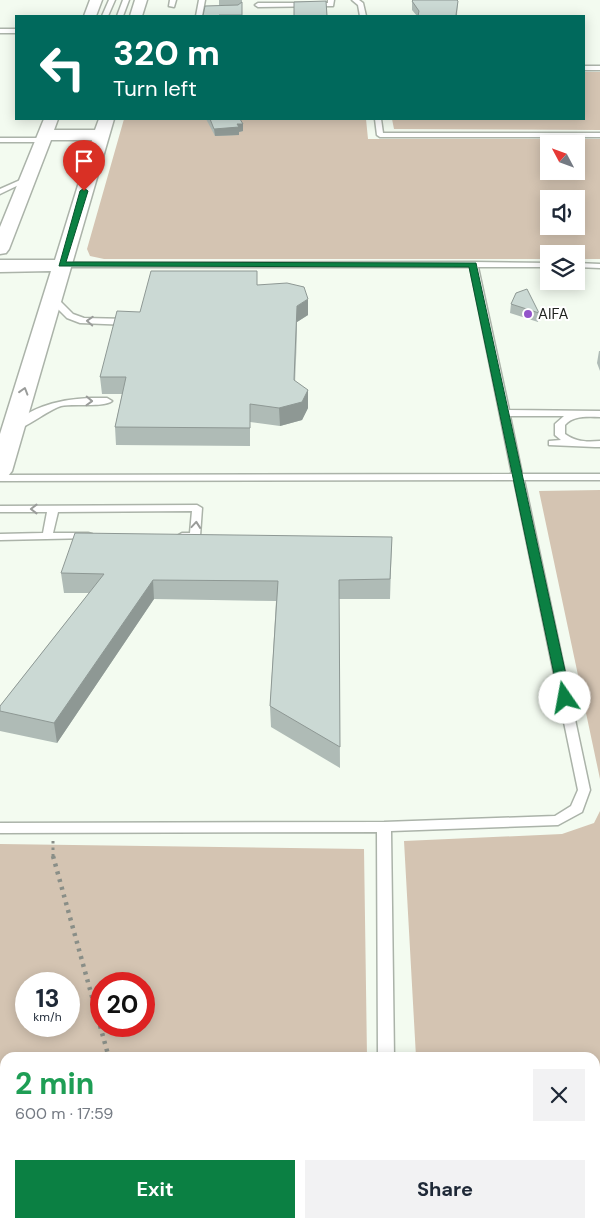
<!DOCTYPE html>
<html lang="en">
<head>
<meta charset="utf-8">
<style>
  body { margin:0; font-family:"DM Sans",sans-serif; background:#f2f2f3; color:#1f2937; height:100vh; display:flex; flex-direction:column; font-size:19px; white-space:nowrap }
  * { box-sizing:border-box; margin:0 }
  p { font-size:16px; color:#747a83 }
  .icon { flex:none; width:28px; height:28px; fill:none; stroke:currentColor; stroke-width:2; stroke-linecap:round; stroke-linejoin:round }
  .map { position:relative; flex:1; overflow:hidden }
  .details { position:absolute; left:0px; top:1052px; width:600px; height:176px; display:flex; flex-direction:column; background:#fff; border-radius:15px 15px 0 0; box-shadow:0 2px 12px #0003 }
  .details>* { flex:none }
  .banner { position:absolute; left:15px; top:15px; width:570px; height:105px; border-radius:0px; box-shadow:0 2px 12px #0003; background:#00695c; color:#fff; overflow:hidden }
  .needle { width:32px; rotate:311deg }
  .controls { position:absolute; left:540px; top:135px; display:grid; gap:10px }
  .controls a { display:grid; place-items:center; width:45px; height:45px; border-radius:0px; background:#fff; box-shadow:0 2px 12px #0003; font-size:25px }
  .speed { position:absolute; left:15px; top:972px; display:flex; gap:10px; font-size:25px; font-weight:700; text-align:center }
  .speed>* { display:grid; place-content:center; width:65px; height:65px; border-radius:50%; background:#fff; box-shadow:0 2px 12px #0003; line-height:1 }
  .speed small { font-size:12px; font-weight:400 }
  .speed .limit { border:8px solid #d22; background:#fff; color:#111 }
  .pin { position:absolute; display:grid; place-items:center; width:42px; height:42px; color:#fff; margin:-51px -21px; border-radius:50% 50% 50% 0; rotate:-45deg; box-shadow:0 0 5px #0007 }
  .pin .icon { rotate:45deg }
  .me { position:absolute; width:55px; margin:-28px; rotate:348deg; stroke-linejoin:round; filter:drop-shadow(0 0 4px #0008) }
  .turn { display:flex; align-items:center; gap:18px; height:105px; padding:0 15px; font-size:22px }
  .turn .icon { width:65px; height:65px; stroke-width:2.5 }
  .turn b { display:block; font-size:35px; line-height:42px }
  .round { display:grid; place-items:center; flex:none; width:52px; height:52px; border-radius:0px; background:#f2f2f3 }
  .headline { display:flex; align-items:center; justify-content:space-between; height:85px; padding:0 15px }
  h1 { font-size:30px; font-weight:700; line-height:38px; color:#1e9e55 }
  .primary-button { display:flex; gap:10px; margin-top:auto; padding:10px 15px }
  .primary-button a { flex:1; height:58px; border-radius:0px; background:#0b8043; color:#fff; font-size:20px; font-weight:700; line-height:58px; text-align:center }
  .primary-button a+a { background:#f2f2f3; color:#1f2937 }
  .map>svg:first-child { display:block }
  .green { fill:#d4c4b2; fill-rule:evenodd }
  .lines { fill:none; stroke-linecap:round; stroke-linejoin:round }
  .service-casing { stroke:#abb3a9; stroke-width:3 }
  .tertiary-casing { stroke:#abb3a9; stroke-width:3 }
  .path-far1 { stroke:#898e87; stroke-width:3; stroke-dasharray:2.5 4; stroke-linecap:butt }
  .path { stroke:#898e87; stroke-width:4.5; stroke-dasharray:3 5; stroke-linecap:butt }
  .service { fill:#fff; fill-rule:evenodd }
  .tertiary { fill:#fff; fill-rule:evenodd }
  .wall { fill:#afbbb6 }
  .shaded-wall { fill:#8e9894 }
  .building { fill:#cbd9d4; stroke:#8e9894 }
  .oneway { stroke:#9a9c9a }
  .route { fill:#0b8043; stroke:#07532c }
  .poi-dot { fill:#9354ca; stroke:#fff; stroke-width:2 }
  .labels { text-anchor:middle; stroke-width:4; stroke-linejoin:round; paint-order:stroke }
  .far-poi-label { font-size:15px; fill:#1f221e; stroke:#fff; text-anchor:start }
</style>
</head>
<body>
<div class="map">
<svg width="600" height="1228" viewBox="0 0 600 1228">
  <rect width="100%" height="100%" fill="#f3fbf0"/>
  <path class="green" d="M584 72H600V130L394 129 392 119H584Z
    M124 119H366L368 139H600V259H576V254H549V259H104L90 256 87 249ZM549 144H576V171H549ZM549 199H576V226H549Z
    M600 490V779L539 491Z
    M600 811V1228H426V1224H595V1058L416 1057 404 841 562 834 594 823Z
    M0 844 364 849 367 1057 5 1058V1224H23L17 1228H0ZM26 984H69V1026H26ZM101 984H144V1026H101Z"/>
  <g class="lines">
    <g class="service-casing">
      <path id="service" d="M109 0H115L108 16H102Z
        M123 0H129L123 16H117Z
        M170 0H176L174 7 169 6Z
        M199 0H205L202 16H196Z
        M328 0H334L333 6 258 7 255 5 258 3H328Z
        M352 0H359L363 3 366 16H360L358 5Z
        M0 29H16V33H0Z
        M584 66H600V70H584Z
        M375 119H381L383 133H600V137H380L377 135Z
        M0 138H42L45 140 42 142H0Z
        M27 177 31 179 29 180 0 194V189Z
        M473 262 549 263V267H478L509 410 600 411V417C588 417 574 415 565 425V434C576 442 587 442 600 441V447H595L549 445V441L561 440 555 435V424L564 416H510L522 474H600V480H524L590 790 582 812 558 825 391 831 394 1058H378L377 832 0 833V823L384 822 555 816 571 806 578 790 514 480 0 481V475L512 474 470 267H62L58 265 62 263Z
        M576 263 600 264V268L576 267Z
        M49 296H55L73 314 84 318 129 319 133 322 129 325 80 323 67 318 49 300Z
        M91 398H107L112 401C103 408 74 403 61 406 47 410 22 432 11 430L9 428C30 406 62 399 91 398Z
        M197 505 202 508 200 536C195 541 182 541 177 536L182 533H190L192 511 58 512 53 533H88L92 534 93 536 92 538 0 540V534L43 533 47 512H0V506Z
        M72 1224H95L93 1228H70Z
        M147 1224H164L166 1228H148Z
        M246 1224H276L274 1228H244Z
        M384 1224H401L403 1228H385Z"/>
    </g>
    <g class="tertiary-casing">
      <path id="tertiary" d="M90 0H102L96 16H84Z
        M135 0H147L142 16H130Z
        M44 119H58L54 130H95L99 119H114L12 471 8 476 0 478V434L51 271 0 272V260H55L92 140H51L9 249 6 253 0 254V227Z"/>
    </g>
    <path class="path-far1" d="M53 841V857"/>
    <path class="path" d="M53 856 109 1058"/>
    <use href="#service" class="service"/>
    <use href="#tertiary" class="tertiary"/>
  </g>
  <path class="wall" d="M219 0H242V16H203L228 5H219Z
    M412 1H458L457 15 459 16H417L412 10Z
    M206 119H240L243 131 239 132V135L215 136Z
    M257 285 308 315 297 322 295 381 308 408 302 420 280 426 250 422V446L116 445 115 427 122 394H102L100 377 140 312Z
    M511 304 539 313 538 322 510 313Z
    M599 351H600V371L597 363Z
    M392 537 390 599H339L340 768 271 727 270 706 276 601 154 599 57 743 0 731V706L89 593H64L61 573Z"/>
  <path class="shaded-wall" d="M237 124H243V131L239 132V135L215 136 214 129Z
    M308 299V315L297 322 295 398 297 306Z
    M308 390V408L302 420 280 426 279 408Z
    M153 580 154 599 57 743 54 723Z"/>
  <path class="building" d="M413 0H457L458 1 456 15 459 16H418L419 11 412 1Z
    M326 1 327 16H294V2Z
    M242 2V15H219V16H203L205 6 238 5Z
    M210 119H240L243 124H237L239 127 214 129Z
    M151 271H257V285L287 283 304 287 308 299 297 306 294 380 308 390 302 402 279 408 250 404V428L115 427 126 377H100L117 311 140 312Z
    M527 289 539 313 511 304 516 293Z
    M75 533 392 537 390 579 339 580 340 747 270 706 278 581 153 580 54 723 0 711V706L104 574 61 573Z"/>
  <defs><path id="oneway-chevron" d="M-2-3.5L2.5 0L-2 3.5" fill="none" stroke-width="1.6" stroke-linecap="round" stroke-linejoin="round" transform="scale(1.25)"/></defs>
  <g class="oneway">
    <use href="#oneway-chevron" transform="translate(90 321) rotate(-177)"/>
    <use href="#oneway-chevron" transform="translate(24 391) rotate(-73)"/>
    <use href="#oneway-chevron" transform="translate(89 401) rotate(2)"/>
    <use href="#oneway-chevron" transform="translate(34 509) rotate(180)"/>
    <use href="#oneway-chevron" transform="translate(196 525) rotate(-85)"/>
  </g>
  <path class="route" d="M84 188 88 191 66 262 476 263 571 698 569 701H560L559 698 469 267 59 266 80 191Z"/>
  <circle class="poi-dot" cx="528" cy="314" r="5"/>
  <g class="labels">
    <g class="far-poi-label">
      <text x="538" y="319">AIFA</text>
    </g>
  </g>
</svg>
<div class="controls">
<a><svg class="needle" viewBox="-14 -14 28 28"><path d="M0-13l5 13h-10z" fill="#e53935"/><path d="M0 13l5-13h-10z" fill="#747a83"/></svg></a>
<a><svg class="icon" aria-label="sound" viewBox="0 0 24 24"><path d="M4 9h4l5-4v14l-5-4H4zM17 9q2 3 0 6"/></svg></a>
<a><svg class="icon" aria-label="layers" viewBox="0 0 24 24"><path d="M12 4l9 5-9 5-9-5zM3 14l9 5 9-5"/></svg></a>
</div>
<div class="speed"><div>13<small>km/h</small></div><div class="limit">20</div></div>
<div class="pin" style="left:84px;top:191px;background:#d93025"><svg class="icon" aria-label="arrive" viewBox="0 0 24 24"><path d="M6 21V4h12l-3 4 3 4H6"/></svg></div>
<svg class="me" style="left:565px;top:698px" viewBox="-20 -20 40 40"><circle r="19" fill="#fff"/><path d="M0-13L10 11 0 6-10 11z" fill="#0b8043"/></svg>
<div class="banner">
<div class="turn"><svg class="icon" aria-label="left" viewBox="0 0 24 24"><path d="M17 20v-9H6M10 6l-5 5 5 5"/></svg><div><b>320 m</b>Turn left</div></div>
</div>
<section class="details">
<div class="headline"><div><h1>2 min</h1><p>600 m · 17:59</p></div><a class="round"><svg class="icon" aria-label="close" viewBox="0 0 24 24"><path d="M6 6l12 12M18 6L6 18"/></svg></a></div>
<div class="primary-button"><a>Exit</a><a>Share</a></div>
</section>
</div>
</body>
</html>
